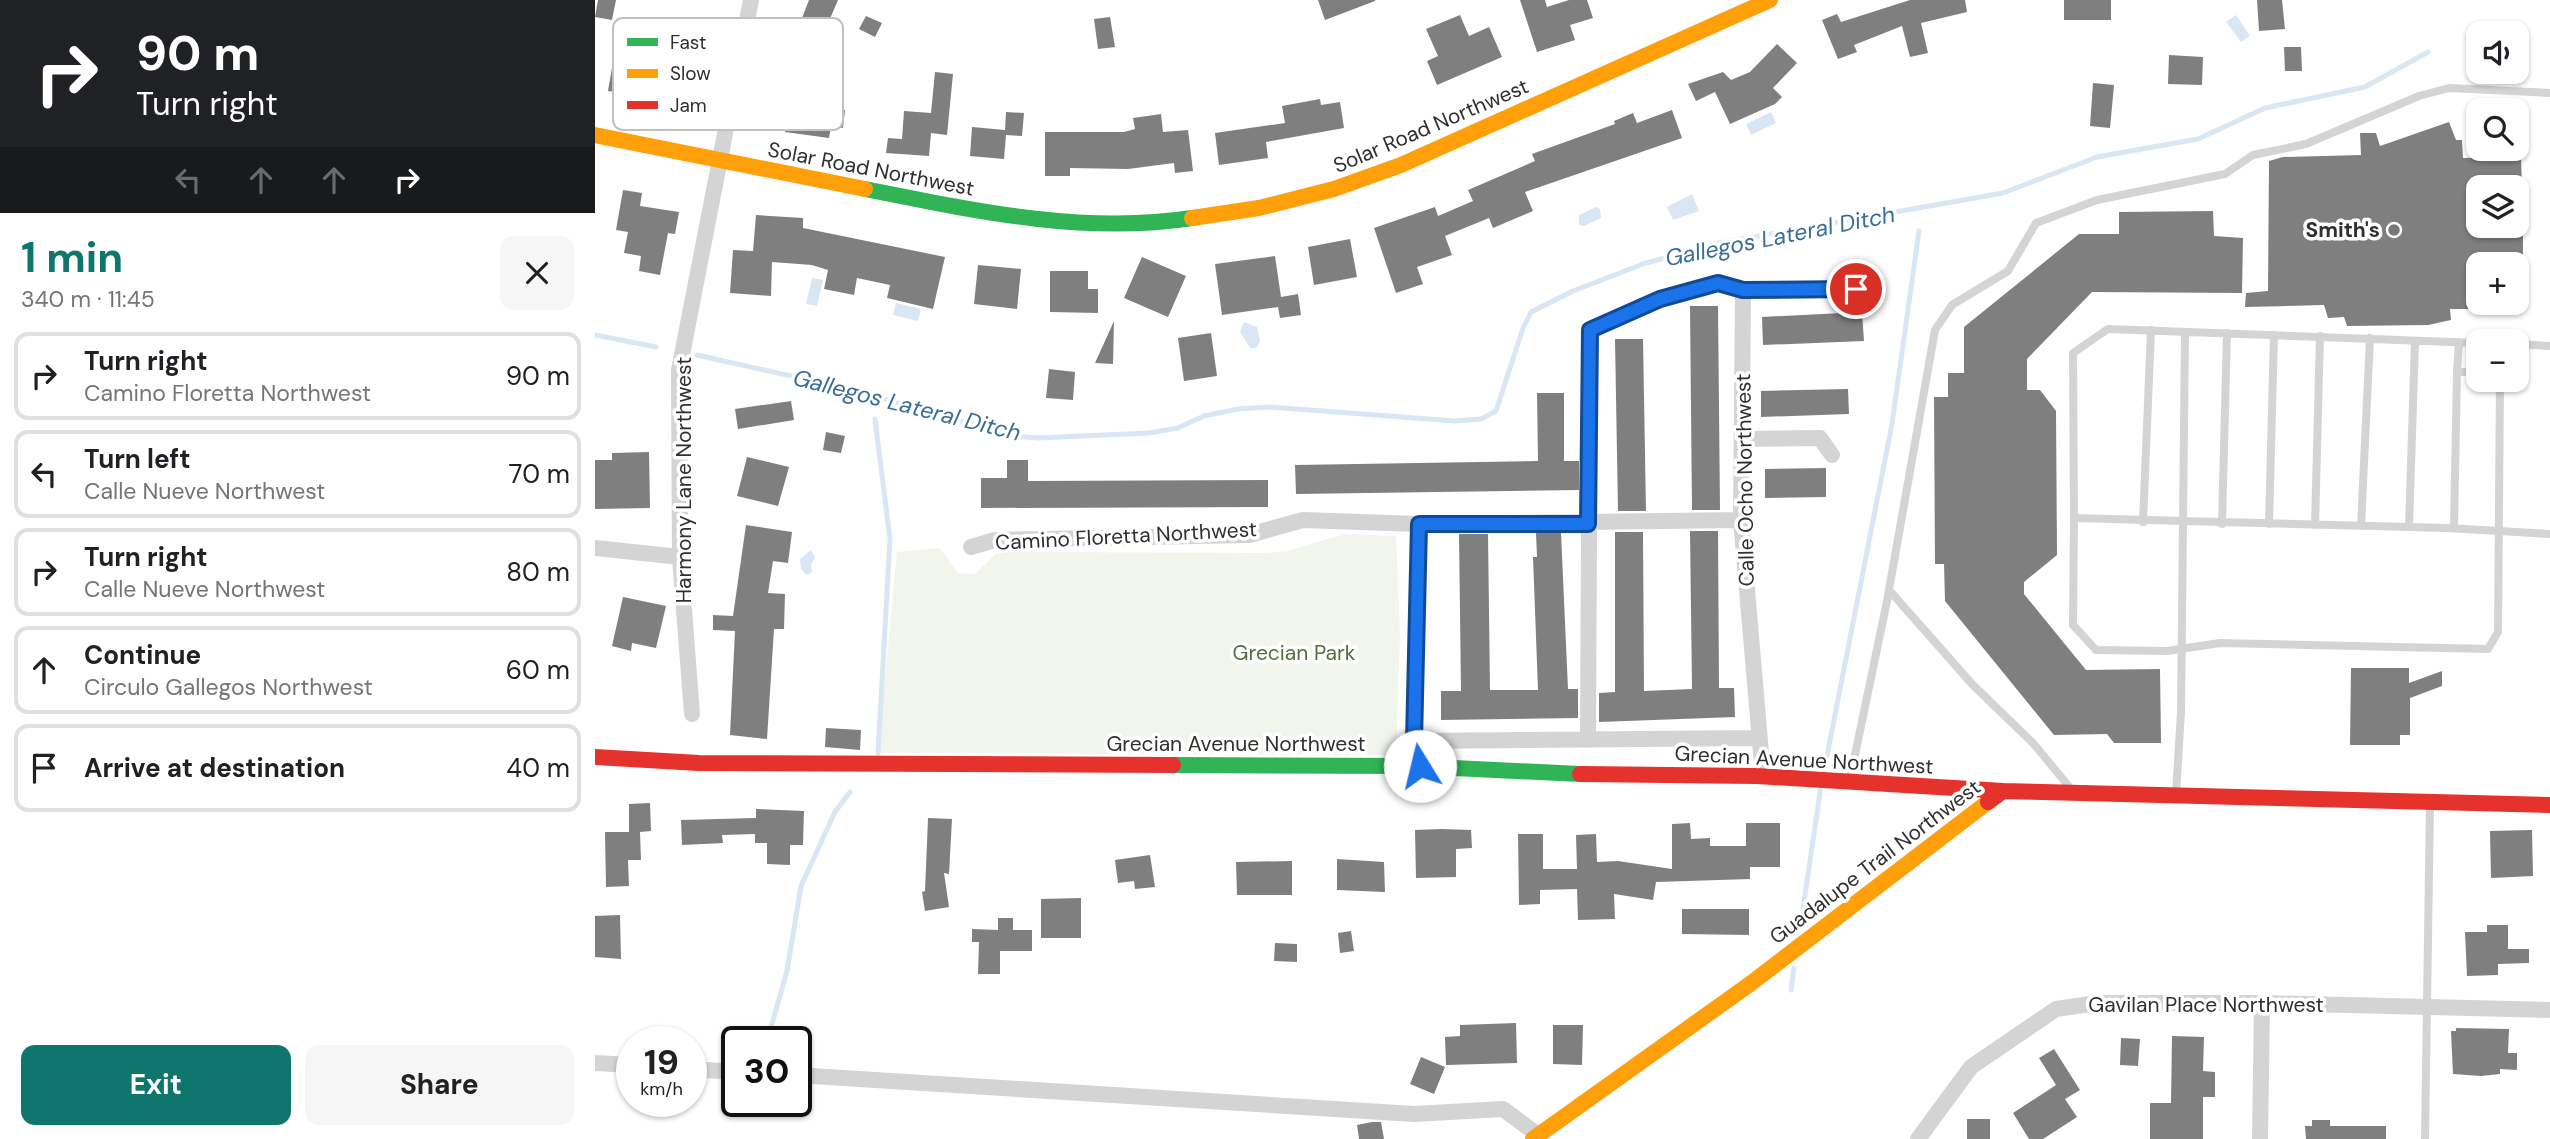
<!DOCTYPE html>
<html lang="en">
<head>
<meta charset="utf-8">
<style>
  body { margin:0; font-family:"DM Sans",sans-serif; background:#f6f6f6; color:#202124; height:100vh; display:flex; flex-direction:column; font-size:26px; white-space:nowrap }
  * { box-sizing:border-box; margin:0 }
  p { font-size:23px; color:#757577 }
  .icon { flex:none; width:38px; height:38px; fill:none; stroke:currentColor; stroke-width:2; stroke-linecap:round; stroke-linejoin:round }
  .map { position:relative; flex:1; overflow:hidden }
  .sheet { display:flex; flex-direction:column; background:#fff; width:595px }
  .sheet>* { flex:none }
  .hud { background:#202124; color:#fff; overflow:hidden }
  .controls { position:absolute; left:1871px; top:21px; display:grid; gap:14px }
  .controls a { display:grid; place-items:center; width:63px; height:63px; border-radius:14px; background:#fff; box-shadow:0 2px 5px #0004; font-size:35px }
  .speed { position:absolute; left:21px; top:1026px; display:flex; gap:14px; font-size:35px; font-weight:700; text-align:center }
  .speed>* { display:grid; place-content:center; width:91px; height:91px; border-radius:50%; background:#fff; box-shadow:0 2px 5px #0004; line-height:1 }
  .speed small { font-size:18px; font-weight:400 }
  .speed .limit { border:4px solid #111; border-radius:10px; background:#fff; color:#111 }
  .pin { position:absolute; display:grid; place-items:center; width:60px; height:60px; color:#fff; margin:-30px; border:4px solid #fff; border-radius:50%; box-shadow:0 2px 7px #0007 }
  .me { position:absolute; width:77px; margin:-38px; rotate:351deg; stroke-linejoin:round; filter:drop-shadow(0 0 5px #0008) }
  .turn { display:flex; align-items:center; gap:24px; height:147px; padding:0 21px; font-size:32px }
  .turn .icon { width:91px; height:91px; stroke-width:2.5 }
  .turn b { display:block; font-size:49px; line-height:60px }
  .lanes { display:flex; align-items:center; height:66px; padding:0 21px; background:#0003; justify-content:center; gap:35px; direction:ltr }
  .lanes .off { opacity:.35 }
  .round { display:grid; place-items:center; flex:none; width:74px; height:74px; border-radius:14px; background:#f6f6f6 }
  .summary { display:flex; align-items:center; justify-content:space-between; height:119px; padding:0 21px }
  h1 { font-size:42px; font-weight:700; line-height:52px; color:#0f766e }
  .cta { display:flex; gap:14px; margin-top:auto; padding:14px 21px }
  .cta a { flex:1; height:80px; border-radius:14px; background:#0f766e; color:#fff; font-size:28px; font-weight:700; line-height:80px; text-align:center }
  .cta a+a { background:#f6f6f6; color:#202124 }
  ul { padding:0; list-style:none }
  li { display:flex; align-items:center; gap:21px; height:88px; margin:0 14px 10px; padding:0 7px; border:4px solid #e0e0e0; border-radius:14px }
  li div { flex:1 }
  li b { display:block; font-size:26px }
  li em { font-style:normal }
  main { display:flex; flex:1; min-height:0 }
  .map>svg:first-child { display:block }
  .green { fill:#f1f5ec }
  .water { fill:#d8e7f3 }
  .lines { fill:none; stroke-linecap:round; stroke-linejoin:round }
  .stream { stroke:#d8e7f3; stroke-width:5 }
  .building { fill:#7f7f7f }
  .lane { stroke:#d4d4d4; stroke-width:8 }
  .street { stroke:#d4d4d4; stroke-width:16 }
  .fast { stroke:#30b455; stroke-width:16 }
  .slow { stroke:#ff9f0a; stroke-width:16 }
  .jam { stroke:#e5322d; stroke-width:16 }
  .route-casing { stroke:#114b97; stroke-width:18 }
  .route { stroke:#1a73e8; stroke-width:12 }
  .poi-dot { fill:#787878; stroke:#fff; stroke-width:2.5 }
  .labels { text-anchor:middle; stroke-width:7; stroke-linejoin:round; paint-order:stroke }
  .street-label { font-size:21px; fill:#2f2f2f; stroke:#fff }
  .poi-label { font-size:21px; font-weight:bold; fill:#2f2f2f; stroke:#fff; text-anchor:end }
  .park-label { font-size:21px; fill:#4f6e3a; stroke:#fff }
  .water-label { font-size:23px; font-style:italic; fill:#386d97; stroke:#fff }
  .key { fill:#fff; stroke:#c1c1c1; stroke-width:2 }
  .key-label { font-size:19px; fill:#2f2f2f }
</style>
</head>
<body>
<main>
<section class="sheet">
<div class="hud">
<div class="turn"><svg class="icon" aria-label="right" viewBox="0 0 24 24"><path d="M7 20v-9h11M14 6l5 5-5 5"/></svg><div><b>90 m</b>Turn right</div></div>
<div class="lanes"><svg class="icon off" aria-label="left" viewBox="0 0 24 24"><path d="M17 20v-9H6M10 6l-5 5 5 5"/></svg><svg class="icon off" aria-label="ahead" viewBox="0 0 24 24"><path d="M12 20V5M6 11l6-6 6 6"/></svg><svg class="icon off" aria-label="ahead" viewBox="0 0 24 24"><path d="M12 20V5M6 11l6-6 6 6"/></svg><svg class="icon" aria-label="right" viewBox="0 0 24 24"><path d="M7 20v-9h11M14 6l5 5-5 5"/></svg></div>
</div>
<div class="summary"><div><h1>1 min</h1><p>340 m · 11:45</p></div><a class="round"><svg class="icon" aria-label="close" viewBox="0 0 24 24"><path d="M6 6l12 12M18 6L6 18"/></svg></a></div>
<ul>
<li><svg class="icon" aria-label="right" viewBox="0 0 24 24"><path d="M7 20v-9h11M14 6l5 5-5 5"/></svg><div><b>Turn right</b><p>Camino Floretta Northwest</p></div><em>90 m</em></li>
<li><svg class="icon" aria-label="left" viewBox="0 0 24 24"><path d="M17 20v-9H6M10 6l-5 5 5 5"/></svg><div><b>Turn left</b><p>Calle Nueve Northwest</p></div><em>70 m</em></li>
<li><svg class="icon" aria-label="right" viewBox="0 0 24 24"><path d="M7 20v-9h11M14 6l5 5-5 5"/></svg><div><b>Turn right</b><p>Calle Nueve Northwest</p></div><em>80 m</em></li>
<li><svg class="icon" aria-label="ahead" viewBox="0 0 24 24"><path d="M12 20V5M6 11l6-6 6 6"/></svg><div><b>Continue</b><p>Circulo Gallegos Northwest</p></div><em>60 m</em></li>
<li><svg class="icon" aria-label="arrive" viewBox="0 0 24 24"><path d="M6 21V4h12l-3 4 3 4H6"/></svg><div><b>Arrive at destination</b></div><em>40 m</em></li>
</ul>
<div class="cta"><a>Exit</a><a>Share</a></div>
</section>
<div class="map">
<svg width="1955" height="1139" viewBox="0 0 1955 1139">
  <rect width="100%" height="100%" fill="#fff"/>
  <path class="green" d="M749 534 801 536 805 635 801 755 283 753 302 552 345 548 363 573 380 574 401 554 407 552 671 553 693 551Z"/>
  <path class="water" d="M1641 15 1655 36 1646 42 1631 22Z
    M1176 112 1181 123 1156 135 1151 124Z
    M1097 194 1104 211 1078 220 1072 207Z
    M1001 207 1005 209 1006 218 989 226 984 225V215Z
    M217 278 228 280 222 306 211 304Z
    M301 303 326 309 323 321 298 315Z
    M649 322 662 327 665 341 661 348H655L645 332Z
    M216 550 220 558 216 564 217 572 212 575 206 569 205 559Z"/>
  <g class="lines">
    <path class="stream" d="M0 335 61 347
      M102 355 250 388 419 436 443 438 554 433 583 428 609 416 643 409 674 407 860 421 886 419 901 411 928 328 936 312 978 291 1048 264 1124 243 1408 193 1502 157 1603 139 1670 108 1770 87 1833 52
      M280 419 295 539 283 753
      M1228 776 1297 424 1324 231
      M1205 929 1226 786
      M1196 990 1199 968
      M172 1041 192 971 206 886 240 812 255 792"/>
  </g>
  <path class="building" d="M3 0H21L17 20 0 17Z
    M214 0H243L231 28 207 18Z
    M723 0H780V1L730 20Z
    M925 0H950L952 7 974 0H992L998 18 975 25 980 40 942 52Z
    M1315 0H1370L1372 12 1326 23 1333 53 1315 57 1307 26 1259 45 1262 52 1243 59 1227 20 1242 14 1246 22Z
    M1469 0H1516V20H1469Z
    M1662 0H1687L1690 29 1664 31Z
    M865 15 874 36 894 27 907 57 842 85 832 61 843 56 831 29Z
    M271 16 287 23 280 37 264 29Z
    M515 17 520 47 503 49 499 19Z
    M1182 44 1202 63 1178 88 1187 97 1180 104 1135 124 1120 92 1101 101 1093 84 1128 72 1136 80 1155 72Z
    M32 45 65 50 61 78 83 81 80 101 13 91 18 62 29 64Z
    M1689 47H1706L1707 71H1690Z
    M1574 55 1608 57 1607 85 1573 84Z
    M340 72 358 74 352 135 336 133 334 156 291 153 293 138 307 139 309 111 336 113Z
    M198 76 225 80 221 107 250 110 248 128 236 126 234 138 190 132Z
    M1498 83 1519 85 1515 128 1495 126Z
    M725 99 726 105 745 102 749 128 671 142 673 158 624 165 620 133 690 123 687 106Z
    M1077 110 1087 138 930 192 938 211 898 228 894 218 850 236 857 255 822 267 828 284 801 293 779 228 840 207 843 216 878 201 873 190 940 161 937 154 1020 124 1019 121 1038 113 1042 123Z
    M411 112 429 113 427 136 411 135 409 159 375 156 377 127 410 130Z
    M566 114 568 132 593 130 598 171 580 173 579 163 533 169 475 168V176H450V132H529L540 129 538 118Z
    M1854 122 1861 140H1867L1868 158 1926 157 1927 187H1883V226H1928V264H1883V309H1855L1856 320 1833 325 1752 326 1749 317 1733 318 1729 305 1650 307 1651 293 1673 291 1674 161 1688 157 1766 155 1765 133H1781L1785 146Z
    M28 190 47 193 45 206 84 212 80 234 73 233 65 275 44 271 46 256 29 253 33 232 21 230Z
    M1618 211 1619 236 1648 238 1647 293 1497 292 1432 359V390H1445L1461 411 1462 555 1429 582V594L1491 670 1565 669 1566 743H1519L1512 734 1459 735 1350 601 1349 564H1340L1339 397H1353V373H1369V327L1484 234H1524V212Z
    M161 215 208 218V228L350 257 338 309 292 298 295 285 262 278 259 295 229 289 233 270 217 265 177 262 176 296 135 293 138 250 158 251Z
    M755 239 762 277 719 285 713 247Z
    M680 256 686 297 703 294 706 315 685 318 683 307 627 315 620 264Z
    M547 257 591 276 573 317 529 298Z
    M383 265 426 269 422 309 379 304Z
    M455 271H493V289H503V313L455 312Z
    M1095 306H1123L1125 510H1097Z
    M1267 312 1269 341 1168 345 1167 317Z
    M519 321 518 364 500 363Z
    M616 333 622 376 589 381 583 338Z
    M1020 339H1048L1051 511H1023Z
    M454 369 480 372 478 400 451 398Z
    M1253 389 1254 414 1166 417V391Z
    M942 393H969V461H984V490L701 494 700 465 943 461Z
    M196 401 199 420 143 429 140 409Z
    M231 432 250 436 246 453 228 450Z
    M54 452 55 508 0 509V460H17V453Z
    M152 457 194 467 183 506 142 496Z
    M412 460H433V481L673 480V507L386 508V478H412Z
    M1231 468V497L1170 498V469Z
    M151 525 197 532 193 563 178 561 173 593 190 594 189 629H179L172 739 135 735 140 631 118 630V615L138 616Z
    M1095 531H1123L1124 688H1139L1140 717 1004 722V693L1020 692V532H1048L1049 691 1097 689Z
    M941 533H966L973 689H983V718L846 720V691H866L864 534H893L895 690H943L938 557H942Z
    M28 597 71 606 61 648 37 643 36 651 17 646Z
    M1756 668H1814V683L1847 671V686L1815 698V735H1805V745H1755Z
    M231 728 266 730 265 750 230 747Z
    M55 803 56 831 45 832 46 860H33L34 886 11 887 10 832H34V804Z
    M161 809 209 811 208 845H195V865L172 864V843H160V834L127 835 128 843 87 845 86 820 161 818Z
    M333 818 357 819 354 874 349 873 354 907 330 911 327 892 330 891Z
    M1095 823 1096 839 1115 838V846H1151V823H1185V867H1155V879L1061 882 1058 900 1019 894 1020 919 983 920 982 889 945 890V904L924 905 923 834H948V869H982L981 835 1001 834 1002 862 1023 861 1077 869V824Z
    M847 829 876 830 877 848 861 849V877L821 878 820 830Z
    M1937 830 1938 876 1896 878 1895 831Z
    M555 855 560 887 540 889 539 881 523 883 520 860Z
    M742 859 789 862 790 892 742 890Z
    M697 861V895H642L641 862Z
    M486 898V938H446V899Z
    M1087 909H1154V935L1087 934Z
    M25 915 26 959 0 957V916Z
    M403 918H418V930H437V951H405V974H383L384 942H377V929L403 930Z
    M1892 925H1913V949H1934V963L1903 964V975L1872 976 1870 932H1892Z
    M756 931 759 951 745 953 743 933Z
    M680 943 702 944V962L679 961Z
    M921 1023 922 1063 851 1065 850 1037 865 1036V1025Z
    M958 1025H988L987 1065 958 1064Z
    M1861 1028 1914 1029 1913 1053H1922V1070L1905 1069V1074L1886 1076 1858 1074 1856 1031H1861Z
    M1577 1036 1609 1037 1608 1071 1620 1072V1097H1608V1139H1555V1103H1576Z
    M1526 1038 1545 1039 1543 1066 1525 1065Z
    M1459 1049 1485 1090 1470 1099 1482 1117 1448 1139H1434L1418 1113 1461 1085 1444 1058Z
    M826 1057 850 1067 839 1094 815 1084Z
    M1372 1119H1395V1139H1372Z
    M1717 1120H1735V1126H1791V1139H1711L1710 1126H1717Z
    M777 1122H786L789 1139H764L762 1125Z"/>
  <g class="lines">
    <path class="lane" d="M1864 342 1862 372H1883
      M1883 343 1513 329 1478 353 1479 518 1852 528 1955 534
      M1922 344 1955 346
      M1479 518 1478 625 1501 650 1572 651 1625 643 1893 649 1903 632 1905 380
      M1548 522 1556 330
      M1627 524 1632 333
      M1674 524 1679 335
      M1720 525 1725 336
      M1766 526 1775 338
      M1814 527 1820 341
      M1859 528 1862 372
      M1294 590 1377 684 1438 743 1476 789
      M1255 779 1292 601 1340 330 1357 305 1413 271 1441 223 1502 200 1630 174 1658 155 1711 144 1824 96 1854 88 1955 93
      M1581 794 1586 712 1590 332
      M1830 1139 1835 804"/>
    <path class="street" d="M1148 290 1146 520 1168 776
      M1148 439 1225 438 1237 455
      M824 524 819 741 825 766
      M376 547 400 540 654 535 708 520 824 524 1146 520
      M0 548 85 557
      M97 714 85 557 84 370 156 0
      M993 739 995 330 1065 299 1123 283 1148 290 1261 289
      M819 741 1162 738
      M0 1063 37 1065
      M96 1069 142 1072
      M201 1075 819 1114 908 1109 943 1135
      M1323 1139 1376 1067 1461 1009 1502 1003H1667L1955 1010
      M1665 1139 1667 1003"/>
    <path class="fast" d="M270 189C376 210 488 235 597 218
      M578 765 818 766 985 774"/>
    <path class="slow" d="M0 135 270 189
      M597 218 664 208 739 189 806 165 1175 0
      M938 1139 1155 984 1393 802"/>
    <path class="jam" d="M0 757 104 763 578 765
      M985 774 1162 776 1408 791
      M1393 802 1408 791 1955 805"/>
  </g>
  <g class="lines">
    <g class="route-casing">
      <path id="route" d="M825 766 819 741 824 524H993L995 330 1065 299 1123 283 1148 290 1261 289"/>
    </g>
    <use href="#route" class="route"/>
  </g>
  <circle class="poi-dot" cx="1799" cy="230" r="7"/>
  <g class="labels">
    <g class="street-label">
      <text transform="translate(836 126) rotate(-23)" y="7">Solar Road Northwest</text>
      <text transform="translate(276 169) rotate(11)" y="7">Solar Road Northwest</text>
      <text transform="translate(89 480) rotate(-90)" y="7">Harmony Lane Northwest</text>
      <text transform="translate(1150 480) rotate(-91)" y="7">Calle Ocho Northwest</text>
      <text transform="translate(531 536) rotate(-3)" y="7">Camino Floretta Northwest</text>
      <text x="641" y="751">Grecian Avenue Northwest</text>
      <text transform="translate(1209 760) rotate(3)" y="7">Grecian Avenue Northwest</text>
      <text transform="translate(1280 862) rotate(-37)" y="7">Guadalupe Trail Northwest</text>
      <text x="1611" y="1012">Gavilan Place Northwest</text>
    </g>
    <g class="poi-label">
      <text x="1785" y="237">Smith's</text>
    </g>
    <g class="park-label">
      <text x="699" y="660">Grecian Park</text>
    </g>
    <g class="water-label">
      <text transform="translate(1185 236) rotate(-11)" y="8">Gallegos Lateral Ditch</text>
      <text transform="translate(312 405) rotate(14)" y="8">Gallegos Lateral Ditch</text>
    </g>
  </g>
  <rect x="18" y="18" width="230" height="112" rx="10" class="key"/>
  <rect x="32" y="38" width="31" height="8" fill="#30b455"/>
  <rect x="32" y="69" width="31" height="9" fill="#ff9f0a"/>
  <rect x="32" y="101" width="31" height="8" fill="#e5322d"/>
  <g class="key-label">
    <text x="75" y="49">Fast</text>
    <text x="75" y="80">Slow</text>
    <text x="75" y="112">Jam</text>
  </g>
</svg>
<div class="controls">
<a><svg class="icon" aria-label="sound" viewBox="0 0 24 24"><path d="M4 9h4l5-4v14l-5-4H4zM17 9q2 3 0 6"/></svg></a>
<a><svg class="icon" aria-label="search" viewBox="0 0 24 24"><circle cx="10" cy="10" r="6"/><path d="M15 15l6 6"/></svg></a>
<a><svg class="icon" aria-label="layers" viewBox="0 0 24 24"><path d="M12 4l9 5-9 5-9-5zM3 14l9 5 9-5"/></svg></a>
<a>+</a>
<a>−</a>
</div>
<div class="speed"><div>19<small>km/h</small></div><div class="limit">30</div></div>
<div class="pin" style="left:1261px;top:289px;background:#d93025"><svg class="icon" aria-label="arrive" viewBox="0 0 24 24"><path d="M6 21V4h12l-3 4 3 4H6"/></svg></div>
<svg class="me" style="left:825px;top:766px" viewBox="-20 -20 40 40"><circle r="19" fill="#fff"/><path d="M0-13L10 11 0 6-10 11z" fill="#1a73e8"/></svg>
</div>
</main>
</body>
</html>
